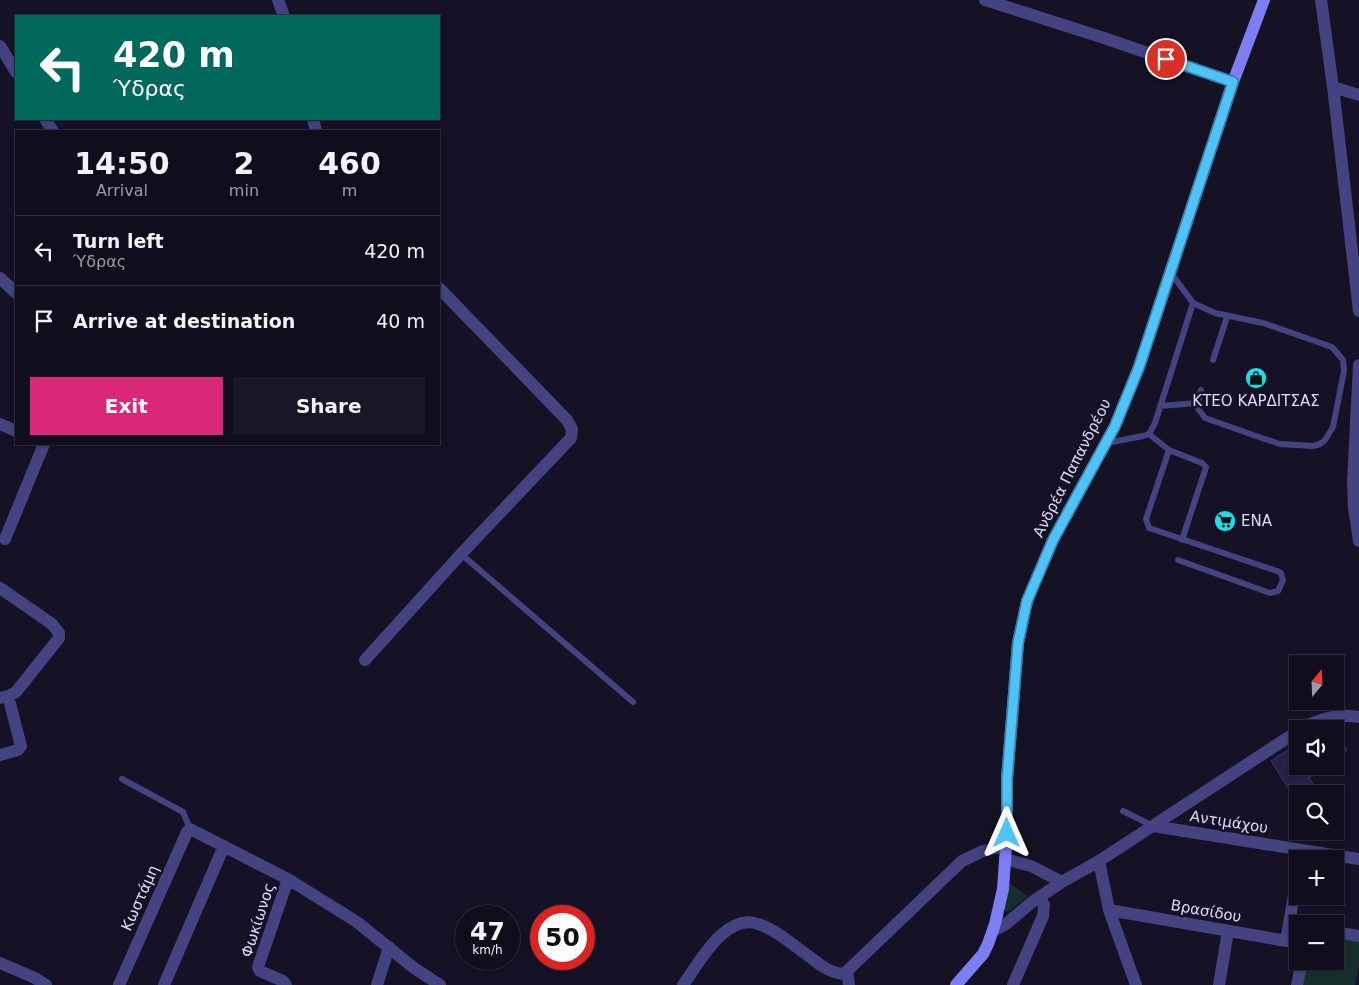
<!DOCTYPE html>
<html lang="en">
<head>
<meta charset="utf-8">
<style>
  body { margin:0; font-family:"DejaVu Sans",sans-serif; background:#191725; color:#f1f3f6; height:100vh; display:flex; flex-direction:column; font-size:19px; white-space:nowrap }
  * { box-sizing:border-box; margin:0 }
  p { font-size:16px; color:#9c9ca3 }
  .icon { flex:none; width:28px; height:28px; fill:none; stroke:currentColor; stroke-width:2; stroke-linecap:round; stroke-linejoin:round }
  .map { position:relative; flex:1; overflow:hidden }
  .side { position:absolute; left:15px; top:130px; width:425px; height:315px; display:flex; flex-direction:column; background:#100e1c; border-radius:0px; box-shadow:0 1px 4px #0004,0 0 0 1px #302e3b }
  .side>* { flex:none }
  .hud { position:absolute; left:15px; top:15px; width:425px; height:105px; border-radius:0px; box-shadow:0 1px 4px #0004,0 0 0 1px #302e3b; background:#00695c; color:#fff; overflow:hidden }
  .needle { width:32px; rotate:19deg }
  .buttons { position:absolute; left:1289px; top:655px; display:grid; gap:10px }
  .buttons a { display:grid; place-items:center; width:55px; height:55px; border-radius:0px; background:#100e1c; box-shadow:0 1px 4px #0004,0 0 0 1px #302e3b; font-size:25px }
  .speed { position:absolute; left:455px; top:905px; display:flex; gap:10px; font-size:25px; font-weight:700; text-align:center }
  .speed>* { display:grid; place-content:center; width:65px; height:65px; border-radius:50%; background:#100e1c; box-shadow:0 1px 4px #0004,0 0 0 1px #302e3b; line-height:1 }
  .speed small { font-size:12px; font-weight:400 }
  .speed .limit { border:8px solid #d22; background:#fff; color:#111 }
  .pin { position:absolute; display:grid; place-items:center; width:42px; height:42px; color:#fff; margin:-21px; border:2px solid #fff; border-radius:50%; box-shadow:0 1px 5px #0007 }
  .me { position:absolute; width:55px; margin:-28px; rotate:0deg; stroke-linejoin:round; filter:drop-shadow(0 0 4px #0008) }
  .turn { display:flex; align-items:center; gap:18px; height:105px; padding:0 15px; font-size:22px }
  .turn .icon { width:65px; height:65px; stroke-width:2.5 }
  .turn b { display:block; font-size:35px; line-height:42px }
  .eta { display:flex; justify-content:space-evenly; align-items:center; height:85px; text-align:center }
  .eta b { font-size:30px; font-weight:700; line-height:35px }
  .cta { display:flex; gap:10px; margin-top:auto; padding:10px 15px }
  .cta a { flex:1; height:58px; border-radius:0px; background:#db2777; color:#fff; font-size:20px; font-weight:700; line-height:58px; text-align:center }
  .cta a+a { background:#191725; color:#f1f3f6 }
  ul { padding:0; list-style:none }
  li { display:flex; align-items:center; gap:15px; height:70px; padding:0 15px; border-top:1px solid #302e3b }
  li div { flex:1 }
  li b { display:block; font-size:19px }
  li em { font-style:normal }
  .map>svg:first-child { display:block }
  .green { fill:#162f2d }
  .building { fill:#262045; stroke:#3d356f }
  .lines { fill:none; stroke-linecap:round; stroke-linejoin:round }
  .lane { stroke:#424380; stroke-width:6 }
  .street { stroke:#424380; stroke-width:12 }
  .secondary { stroke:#7c7ef2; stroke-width:12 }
  .route-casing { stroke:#337fa1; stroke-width:12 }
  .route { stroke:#4fc3f7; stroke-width:9 }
  .labels { text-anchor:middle; stroke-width:5; stroke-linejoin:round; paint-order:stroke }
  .poi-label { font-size:15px; fill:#dddbfb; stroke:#151226 }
  .street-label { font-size:15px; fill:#dddbfb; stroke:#151226 }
</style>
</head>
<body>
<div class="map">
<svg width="1359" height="985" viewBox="0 0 1359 985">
  <rect width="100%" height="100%" fill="#151226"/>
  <path class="green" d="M1009 883 1028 896 1008 912 1003 910Z
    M1335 936 1359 941V965L1355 985H1301L1306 961H1335Z"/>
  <path class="building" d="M1335 733 1347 750 1335 759Z
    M1291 748 1298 756V766H1325L1309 778 1316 789 1310 794H1292L1271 761Z"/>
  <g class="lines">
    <path class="lane" d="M1193 303 1215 313 1263 323 1332 347 1343 360 1344 371 1333 427 1325 440 1320 444 1313 446 1280 444 1256 436 1205 418 1197 407 1201 390
      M1213 360 1227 317
      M1160 406 1197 403
      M1149 434 1169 450 1202 463 1206 467 1182 540
      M1107 443 1143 436 1149 434 1155 423 1193 303 1171 273
      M1169 450 1146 519 1149 528 1277 571 1281 573 1283 580 1278 591 1270 593 1178 560
      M461 554 633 702
      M122 779 183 812 190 829
      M1123 811 1153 826"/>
    <path class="street" d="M278 0 284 16
      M985 0 1101 37 1233 82
      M1321 0 1333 87 1359 311
      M0 46 16 72
      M1333 87 1359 95
      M45 119 53 131
      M313 119 316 131
      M0 278 16 293
      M1359 365 1353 482 1354 508 1359 541
      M0 424 16 431
      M5 539 44 444
      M0 588 52 624 59 633V638L16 692 8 696 0 698
      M365 660 461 554 571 438 572 429 567 420 439 288
      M1301 729C1319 718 1338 714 1359 717
      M0 755 18 750 21 746 8 696
      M1153 826 1359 859
      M1005 859 1031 866 1062 882 1099 861 1298 731
      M1099 861 1109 910 1136 985
      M1109 910 1298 943
      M993 931 1006 924 1032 902 1062 882
      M1335 932 1359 936
      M1286 941 1298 872
      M0 963 35 978 46 985
      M847 971 849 985
      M119 985 187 832 190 829 288 879 357 922 414 968 440 985
      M164 985 224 846
      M286 985 283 981 260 971 258 967 288 879
      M377 985 389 947
      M683 985C699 963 726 912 758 924 777 930 794 946 810 957 820 965 830 973 844 974L962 861 983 851 1006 846
      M1013 985 1043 916 1044 905 1039 897
      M1219 985 1228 931
      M1297 985 1302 961"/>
    <path class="secondary" d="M956 985 983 954 988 944 995 924 1003 889 1007 833V779L1018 643 1027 601 1053 540 1115 426 1139 367 1233 82 1264 0"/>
  </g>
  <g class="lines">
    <g class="route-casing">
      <path id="route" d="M1007 833V779L1018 643 1027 601 1053 540 1115 426 1139 367 1233 82 1166 59"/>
    </g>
    <use href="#route" class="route"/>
  </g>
  <defs>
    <g id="shop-disc" transform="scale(1.125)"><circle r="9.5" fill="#1bdde8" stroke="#151226"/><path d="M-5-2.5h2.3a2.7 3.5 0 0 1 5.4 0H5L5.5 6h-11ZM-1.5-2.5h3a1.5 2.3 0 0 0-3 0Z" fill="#111"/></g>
    <g id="supermarket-disc" transform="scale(1.125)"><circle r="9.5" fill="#1bdde8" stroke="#151226"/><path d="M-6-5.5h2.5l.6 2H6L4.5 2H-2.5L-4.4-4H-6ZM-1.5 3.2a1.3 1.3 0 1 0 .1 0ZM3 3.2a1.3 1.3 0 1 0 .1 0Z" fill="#111"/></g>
  </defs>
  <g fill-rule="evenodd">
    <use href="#shop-disc" x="1256" y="378"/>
    <use href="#supermarket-disc" x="1225" y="521"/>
  </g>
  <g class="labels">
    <g class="poi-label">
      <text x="1256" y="406">ΚΤΕΟ ΚΑΡΔΙΤΣΑΣ</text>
      <text x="1241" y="526" text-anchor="start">ΕΝΑ</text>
    </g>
    <g class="street-label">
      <text transform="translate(1072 468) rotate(-63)" y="5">Ανδρέα Παπανδρέου</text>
      <text transform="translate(1229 822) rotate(9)" y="5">Αντιμάχου</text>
      <text transform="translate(140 898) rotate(-66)" y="5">Κωστάμη</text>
      <text transform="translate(1206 911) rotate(10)" y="5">Βρασίδου</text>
      <text transform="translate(258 920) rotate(-72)" y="5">Φωκίωνος</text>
    </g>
  </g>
</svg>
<div class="buttons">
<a><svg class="needle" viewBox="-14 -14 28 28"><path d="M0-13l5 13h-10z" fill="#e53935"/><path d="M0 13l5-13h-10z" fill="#9c9ca3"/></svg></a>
<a><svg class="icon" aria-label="sound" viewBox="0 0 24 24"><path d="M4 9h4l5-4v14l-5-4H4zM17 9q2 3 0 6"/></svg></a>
<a><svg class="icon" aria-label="search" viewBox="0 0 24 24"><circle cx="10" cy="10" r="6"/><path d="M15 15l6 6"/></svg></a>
<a>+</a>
<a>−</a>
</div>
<div class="speed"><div>47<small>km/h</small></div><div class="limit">50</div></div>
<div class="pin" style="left:1166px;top:59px;background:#d93025"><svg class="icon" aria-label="arrive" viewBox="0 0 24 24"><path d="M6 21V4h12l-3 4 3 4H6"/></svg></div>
<svg class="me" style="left:1007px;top:833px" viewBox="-20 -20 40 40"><path d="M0-17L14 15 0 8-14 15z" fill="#4fc3f7" stroke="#fff" stroke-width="4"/></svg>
<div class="hud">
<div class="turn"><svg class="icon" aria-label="left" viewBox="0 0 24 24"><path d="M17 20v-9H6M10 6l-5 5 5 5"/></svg><div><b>420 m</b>Ύδρας</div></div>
</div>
<section class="side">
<div class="eta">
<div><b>14:50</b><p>Arrival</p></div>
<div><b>2</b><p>min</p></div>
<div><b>460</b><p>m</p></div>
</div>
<ul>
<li><svg class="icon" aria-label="left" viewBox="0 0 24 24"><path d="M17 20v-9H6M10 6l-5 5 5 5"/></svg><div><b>Turn left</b><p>Ύδρας</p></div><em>420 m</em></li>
<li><svg class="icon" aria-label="arrive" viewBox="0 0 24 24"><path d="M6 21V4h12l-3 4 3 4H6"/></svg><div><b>Arrive at destination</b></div><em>40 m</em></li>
</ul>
<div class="cta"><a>Exit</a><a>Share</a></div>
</section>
</div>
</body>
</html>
